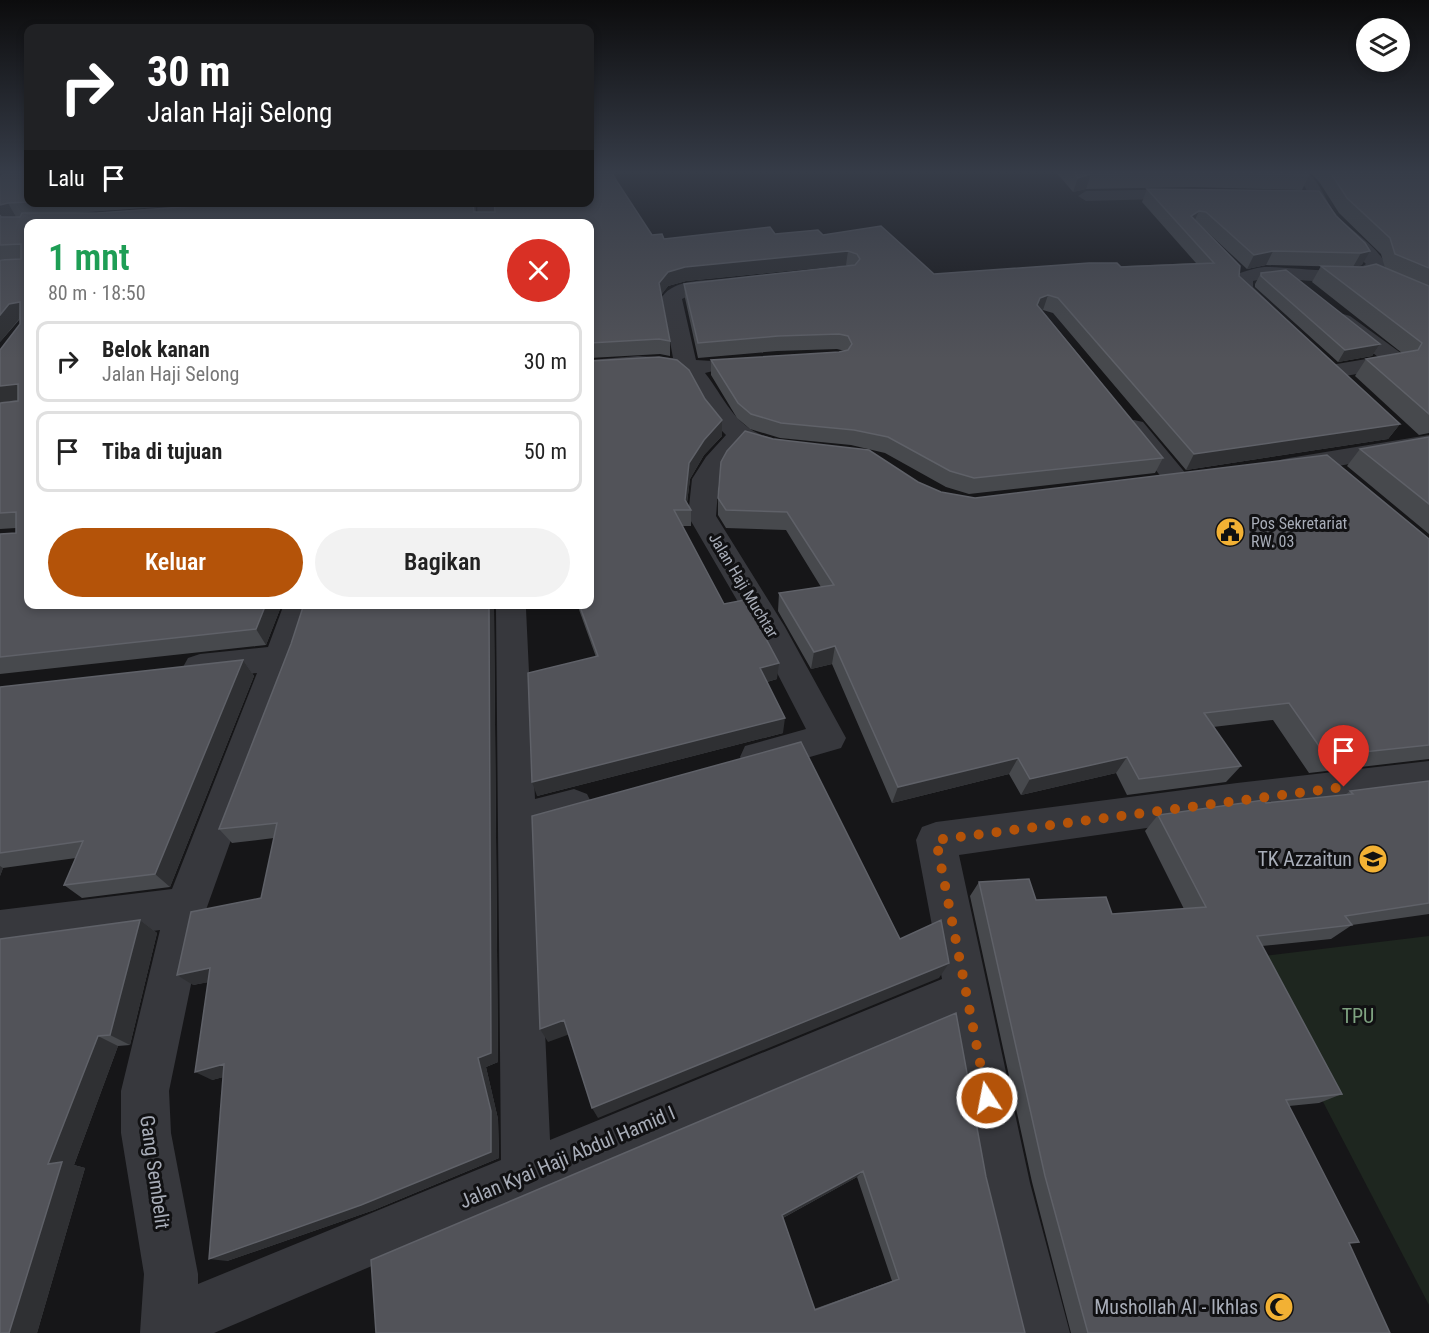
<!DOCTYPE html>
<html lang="id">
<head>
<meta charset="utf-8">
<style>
  body { margin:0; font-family:"Roboto Condensed",sans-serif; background:#f2f2f2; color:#222; height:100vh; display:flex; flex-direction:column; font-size:22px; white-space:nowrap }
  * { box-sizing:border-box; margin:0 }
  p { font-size:20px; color:#767676 }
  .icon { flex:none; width:33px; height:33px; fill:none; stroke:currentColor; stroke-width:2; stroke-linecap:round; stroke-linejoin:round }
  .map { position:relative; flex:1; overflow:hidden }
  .panel { position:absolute; left:24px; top:219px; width:570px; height:390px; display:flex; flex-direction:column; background:#fff; border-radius:12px; box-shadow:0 3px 9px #0003 }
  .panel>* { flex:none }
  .guide { position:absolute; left:24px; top:24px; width:570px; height:183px; border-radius:12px; box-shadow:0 3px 9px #0003; background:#202124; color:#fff; overflow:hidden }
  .fabs { position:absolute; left:1356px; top:18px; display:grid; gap:12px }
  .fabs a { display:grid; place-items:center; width:54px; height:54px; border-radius:50%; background:#fff; box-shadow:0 3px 9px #0003; font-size:30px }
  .pin { position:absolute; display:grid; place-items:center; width:51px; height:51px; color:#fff; margin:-62px -26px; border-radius:50% 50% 50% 0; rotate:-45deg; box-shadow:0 0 6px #0007 }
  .pin .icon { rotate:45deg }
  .me { position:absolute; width:66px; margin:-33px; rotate:349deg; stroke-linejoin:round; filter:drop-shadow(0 0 4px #0008) }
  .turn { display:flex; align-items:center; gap:21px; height:126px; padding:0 24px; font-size:27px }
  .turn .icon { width:78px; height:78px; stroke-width:2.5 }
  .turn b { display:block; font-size:42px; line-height:51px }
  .then { display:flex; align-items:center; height:57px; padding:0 24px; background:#0003; gap:12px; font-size:22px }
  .round { display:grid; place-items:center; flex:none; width:63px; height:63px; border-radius:32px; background:#f2f2f2 }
  .headline { display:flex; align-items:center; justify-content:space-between; height:102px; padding:0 24px }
  h1 { font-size:36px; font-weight:600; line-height:45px; color:#1e9e55 }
  .cta { display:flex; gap:12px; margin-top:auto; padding:12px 24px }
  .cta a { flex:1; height:69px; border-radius:36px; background:#b45309; color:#fff; font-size:24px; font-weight:600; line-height:69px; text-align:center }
  .cta a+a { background:#f2f2f2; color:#222 }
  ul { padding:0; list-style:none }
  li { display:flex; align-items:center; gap:18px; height:81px; margin:0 12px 9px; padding:0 12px; border:3px solid #e0e0e0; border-radius:12px }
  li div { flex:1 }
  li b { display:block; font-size:22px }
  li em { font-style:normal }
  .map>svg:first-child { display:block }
  .green { fill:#1e261f }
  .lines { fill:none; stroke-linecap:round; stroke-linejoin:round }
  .minor { fill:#37383d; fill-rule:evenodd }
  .wall { fill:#47494d; fill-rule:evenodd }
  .shaded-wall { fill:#2f3033 }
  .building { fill:#525359; stroke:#5f6168; stroke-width:1.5; fill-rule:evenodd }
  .route { stroke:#b45309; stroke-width:10; stroke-dasharray:0 18 }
  .labels { text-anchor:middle; stroke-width:6; stroke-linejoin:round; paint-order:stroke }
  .poi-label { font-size:16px; fill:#a8adb8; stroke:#111113; text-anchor:start }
  .street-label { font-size:16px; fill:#a8adb8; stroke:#111113 }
  .near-poi-label { font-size:20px; fill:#a8adb8; stroke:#111113; text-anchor:end }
  .near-park-label { font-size:20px; fill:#7fa381; stroke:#111113 }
  .near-street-label { font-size:20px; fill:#a8adb8; stroke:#111113 }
</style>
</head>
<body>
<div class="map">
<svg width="1429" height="1333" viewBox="0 0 1429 1333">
  <rect width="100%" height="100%" fill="#161618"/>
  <path class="green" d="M1429 936V1305L1248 958Z"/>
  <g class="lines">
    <path class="minor" d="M1289 172H1307C1322 184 1325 201 1336 214 1351 232 1376 244 1386 265 1363 298 1287 271 1253 281V287L1280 313 1277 317C1260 322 1248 304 1236 293L1233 289 1237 274C1246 271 1255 268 1264 267 1288 266 1348 277 1366 264L1323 221 1305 187Z
      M1191 189 1199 194 1197 198 1086 201 1078 196 1086 191Z
      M477 202H493L496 224H478Z
      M728 279 735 281 738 285 735 289 692 294 682 299 696 360 713 361 716 366 713 371 705 373C724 397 734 426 765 436 774 439 784 439 793 442L797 447 793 452 784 455 744 445 725 467 719 479 716 516 785 627 846 738 841 748 758 772 745 768 740 757 745 746 806 729 759 638 688 516 692 479 706 457 726 435C709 420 702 399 689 382 671 359 615 372 590 374V360L638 356 673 358 662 297C675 278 707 281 728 279Z
      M1343 314 1350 316 1405 356 1408 361 1405 366 1333 378 1325 376 1322 371 1325 366 1378 357 1336 324 1333 320 1336 316Z
      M1134 420 1143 422 1187 475 1191 481 1187 487 1178 489 1169 487 1122 427 1125 422Z
      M1429 435V451L1289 474 1280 472 1276 466 1280 460 1289 458Z
      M284 604H315L297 655 298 658 293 667 207 907 169 1091 171 1133 198 1274V1284L501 1160 496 609 498 604H524L526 609 535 799 574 789 587 794 593 806 587 818 536 833 550 1140 942 979 916 840 922 827 936 822 1237 783 1429 761V793L1237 815 959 855 1030 1183 1070 1333H1014L978 1183 949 1021 214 1333H140L144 1274 121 1133V1091L160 930 0 952V910L172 889 257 673 200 680 188 676 183 667 188 658 200 654 268 647Z"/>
  </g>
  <path class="wall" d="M1056 172H1307L1309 175 1302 190 1194 187 1086 189 1073 192Z
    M1310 172H1429V433L1419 435 1355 376 1366 359 1402 353 1312 282 1321 266 1385 268 1381 254 1339 213 1320 183Z
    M0 177 28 202H228L75 213H97L253 202H475L476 212H495L616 180 652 235 664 239 775 234 823 235 934 274 1196 263 1142 202 1147 189 1336 216 1365 243 1362 265 1353 267 1266 265 1247 269 1200 225 1239 276 1400 424 1388 439 1186 470 1053 313 1043 310H1042L1163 458 1155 473 969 494 946 487 885 453 851 445 780 438 750 429 737 418 711 375V360L839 352 845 351 837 349 777 351 698 358 685 298 684 284 849 266 846 265 686 281 668 286 661 295 670 341V356L660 354 590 358V224H28V604H282L266 645 0 674V534L16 533V528L0 529V403L18 401 0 402V350L20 324V319L0 342 21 259H0Z
    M1261 273 1380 344 1372 356 1338 362 1255 287V284Z
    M705 399 722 420V436L704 455 690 479 687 503 691 510V526H682L724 604 777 679 767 682 783 733 537 796 596 657 577 604H590Z
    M1429 437V534L1347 466 1360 449Z
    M918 482 941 492 975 498 1429 539V759L1309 773 1273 720 1213 727 1241 766 1226 782 1127 795 1116 773 1021 795 1009 774 892 803 832 664 811 669 778 611 779 593 821 587 786 530 726 528 718 515V498Z
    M494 609 498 1062 486 1067 498 1119 499 1158 374 1210 227 1261 223 1077 212 1080 208 982 193 985 261 898 274 838 232 843 219 829 291 644Z
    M243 660 254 676 170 887 82 898 64 885 76 858 3 868 0 876V687Z
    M1429 781V914L1352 925 1331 939 1262 946 1342 1094 1319 1103 1289 1106 1349 1243 1390 1333H1071L1032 1182 970 896 979 882 1036 900 1112 914 1184 909 1145 831 1158 815 1345 795 1350 791Z
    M140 920 157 933 130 1045 118 1046 74 1165 85 1168 37 1333H0V939Z
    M956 1013 986 1177 1025 1333H376ZM857 1177 892 1281 814 1309 783 1218Z"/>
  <path class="shaded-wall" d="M1091 174 1086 189 1073 192 1078 178Z
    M473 202H475L476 224 474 212Z
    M8 203 16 217H0V205Z
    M1199 211 1193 224 1191 216Z
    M848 251 846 265 686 281 668 286 660 297 659 283 668 272 685 267Z
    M1273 251 1266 265 1247 269 1254 255Z
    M1370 251 1362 265 1353 267 1361 253Z
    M1048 295 1043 310 1035 313 1037 305 1040 298Z
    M20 302 19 319 0 342V315L9 304Z
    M1380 344 1372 356 1338 362 1345 350Z
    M18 384 28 399 0 402V386Z
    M722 420V436L704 455 690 479 686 510 685 500 689 463 704 440Z
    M1400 424 1388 439 1186 470 1194 454Z
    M266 604H282L266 645 256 629Z
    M489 604H495L494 609 498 1062 486 1067 498 1119 499 1158 374 1210 227 1261 209 1259 478 1058Z
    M835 646 832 664 811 669 814 652Z
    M243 660 254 676 170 887 155 874Z
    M779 663 777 679 759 684 760 668Z
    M785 718 783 733 537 796 532 782Z
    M1127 757 1116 773 1021 795 1030 779Z
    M1018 758 1009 774 892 803 898 787Z
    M0 866 3 868 0 876Z
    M140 920 157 933 130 1045 110 1035Z
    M949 963 939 978 598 1118 592 1108Z
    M210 968 225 979 193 985 177 975Z
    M564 1020 570 1034 548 1042 540 1029Z
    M98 1036 118 1046 74 1165 85 1168 37 1333H9L48 1164Z
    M224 1064 239 1073 212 1080 195 1072Z
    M863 1171 857 1177 779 1220 782 1215Z"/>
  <path class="building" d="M7 172H28V202L8 203 0 205V177Z
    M590 172H612L616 180 652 235 662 234 664 239 770 227 775 234 818 230 823 235 881 226 934 274 1089 263H1117L1121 267 1214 263 1147 189 1319 191 1336 216 1365 243 1370 251 1361 253 1273 251 1254 255 1206 212 1199 211 1191 216 1240 266 1239 276 1400 424 1194 454 1058 298 1048 295 1040 298 1037 305 1163 458 974 478 950 471 888 437 854 430 781 423 751 414 738 403 711 360 839 352 848 350 852 344 848 336 839 334 778 336 698 343 684 284 855 265 860 259 857 254 848 251 685 267 668 272 659 283 670 341 659 339 590 343V224H28V604H266L256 629 0 657V534L16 533V512L0 513V403L18 401V384L0 386V350L20 324V302L9 304 0 315V260L21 259V244L0 245V215L1 217H20L22 213H97L253 202H473L474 212H495L494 202H590Z
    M1073 172H1307L1309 175 1200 172 1091 174 1078 178Z
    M1330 172H1429V268L1395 254 1390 238 1347 198Z
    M1376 264 1429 286V414L1366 359 1418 350 1422 343 1321 266 1364 267Z
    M1286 270 1380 344 1345 350 1261 276V273Z
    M659 357 677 360 689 370 705 399 722 420 704 440 689 463 685 500 691 510H674L724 604 744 600 758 624 779 663 760 668 785 718 532 782 528 673 598 656 579 604H590V361Z
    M745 431 773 439 869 450 918 482 941 492 975 498 1327 455 1429 539V745L1326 756 1289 703 1204 713 1241 766 1139 779 1127 757 1030 779 1018 758 898 787 835 646 814 652 779 593 834 585 787 512 726 510 718 498 721 462 727 451Z
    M1429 437V504L1360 449Z
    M304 604H489L491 1053 478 1058 491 1111V1152L361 1205 209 1259 224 1064 195 1072 210 968 177 975 191 912 261 898 277 823 219 829 291 644Z
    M243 660 155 874 64 885 83 841 0 853V687Z
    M801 742 900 939 941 920 949 963 592 1108 564 1020 540 1029 532 816Z
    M1429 781V903L1345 916 1352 925 1257 936 1342 1094 1286 1100 1359 1242 1349 1243 1390 1333H1088L1045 1176 979 882 1029 879 1036 900 1106 897 1112 914 1206 907 1158 815 1264 800 1266 803 1353 794 1350 791Z
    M140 920 110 1035 98 1036 48 1164 62 1162 9 1333H0V939Z
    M956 1013 986 1177 1025 1333H376L371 1260ZM863 1171 899 1279 815 1310 782 1215Z"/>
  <linearGradient id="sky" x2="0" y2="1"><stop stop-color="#0c0c0d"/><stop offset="0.48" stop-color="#363c48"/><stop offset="1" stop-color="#363c48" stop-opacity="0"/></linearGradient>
  <rect width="1429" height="359" fill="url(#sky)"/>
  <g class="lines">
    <path class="route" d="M987 1098 936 840 1344 787"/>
  </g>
  <defs>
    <g id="civic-disc" transform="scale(1.5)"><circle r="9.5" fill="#f2b134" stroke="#111113"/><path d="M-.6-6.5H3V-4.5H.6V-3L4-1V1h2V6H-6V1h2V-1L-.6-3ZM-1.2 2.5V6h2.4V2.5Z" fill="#111"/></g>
    <g id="school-disc" transform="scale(1.5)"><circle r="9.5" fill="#f2b134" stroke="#111113"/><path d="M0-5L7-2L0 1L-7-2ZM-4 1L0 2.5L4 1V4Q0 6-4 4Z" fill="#111"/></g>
    <g id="mosque-disc" transform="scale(1.5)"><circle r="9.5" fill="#f2b134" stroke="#111113"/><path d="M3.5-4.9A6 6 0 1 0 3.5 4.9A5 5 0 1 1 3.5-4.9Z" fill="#111"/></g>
  </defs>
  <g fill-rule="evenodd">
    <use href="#civic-disc" x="1230" y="532"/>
    <use href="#school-disc" x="1373" y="859"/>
    <use href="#mosque-disc" x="1279" y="1307"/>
  </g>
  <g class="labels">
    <g class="poi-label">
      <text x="1251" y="529">Pos Sekretariat<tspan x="1251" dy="18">RW. 03</tspan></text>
    </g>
    <g class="street-label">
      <text transform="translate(744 585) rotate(59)" y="6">Jalan Haji Muchtar</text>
    </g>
    <g class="near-poi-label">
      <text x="1352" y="866">TK Azzaitun</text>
      <text x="1258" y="1314">Mushollah Al - Ikhlas</text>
    </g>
    <g class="near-park-label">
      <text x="1358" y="1023">TPU</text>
    </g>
    <g class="near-street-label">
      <text transform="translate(567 1157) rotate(-23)" y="7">Jalan Kyai Haji Abdul Hamid I</text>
      <text transform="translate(155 1172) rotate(82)" y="7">Gang Sembelit</text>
    </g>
  </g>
</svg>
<div class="fabs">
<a><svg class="icon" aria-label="layers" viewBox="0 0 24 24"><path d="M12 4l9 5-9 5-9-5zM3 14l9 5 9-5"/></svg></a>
</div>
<div class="pin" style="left:1344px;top:787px;background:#d93025"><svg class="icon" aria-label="arrive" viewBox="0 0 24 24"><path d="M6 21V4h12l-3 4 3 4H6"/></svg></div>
<svg class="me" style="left:987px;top:1098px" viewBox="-20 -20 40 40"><circle r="17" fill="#b45309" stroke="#fff" stroke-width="3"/><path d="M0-11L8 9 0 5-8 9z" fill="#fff"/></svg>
<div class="guide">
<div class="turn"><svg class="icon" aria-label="right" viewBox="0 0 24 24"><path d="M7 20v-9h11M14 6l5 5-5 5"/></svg><div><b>30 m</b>Jalan Haji Selong</div></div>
<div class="then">Lalu<svg class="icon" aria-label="arrive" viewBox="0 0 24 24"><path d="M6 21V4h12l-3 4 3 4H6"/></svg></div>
</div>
<section class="panel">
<div class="headline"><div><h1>1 mnt</h1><p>80 m · 18:50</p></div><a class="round" style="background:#d93025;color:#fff"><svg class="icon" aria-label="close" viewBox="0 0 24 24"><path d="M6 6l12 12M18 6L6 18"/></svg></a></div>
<ul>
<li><svg class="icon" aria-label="right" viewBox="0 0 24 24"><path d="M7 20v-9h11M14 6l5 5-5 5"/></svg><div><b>Belok kanan</b><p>Jalan Haji Selong</p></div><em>30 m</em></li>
<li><svg class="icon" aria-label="arrive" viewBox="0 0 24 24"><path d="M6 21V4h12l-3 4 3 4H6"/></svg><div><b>Tiba di tujuan</b></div><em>50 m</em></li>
</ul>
<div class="cta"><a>Keluar</a><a>Bagikan</a></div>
</section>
</div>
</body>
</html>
